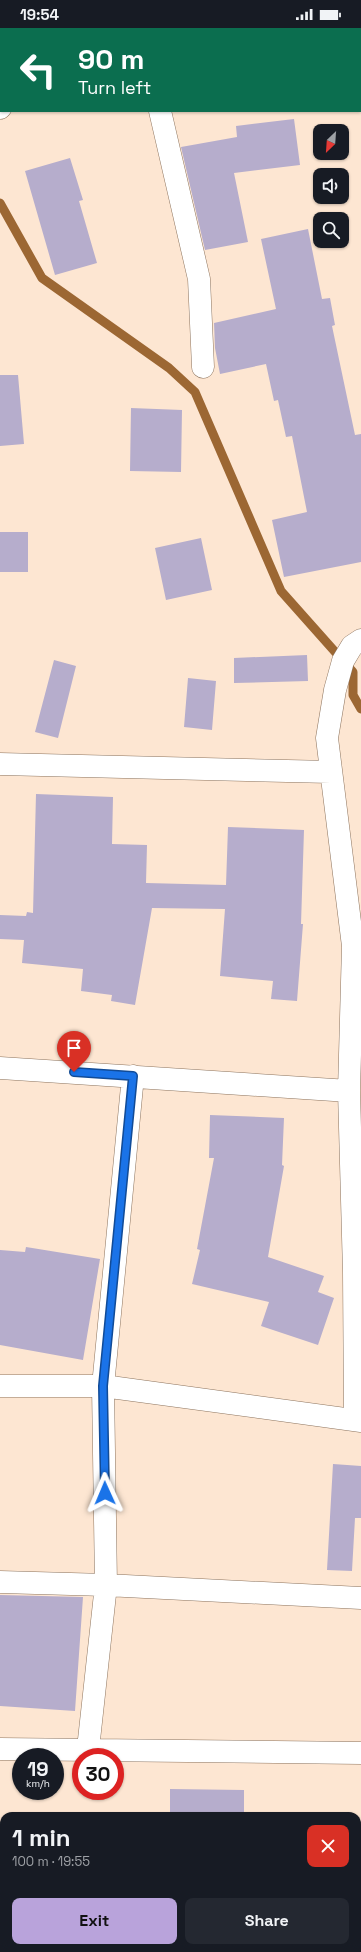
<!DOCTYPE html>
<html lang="en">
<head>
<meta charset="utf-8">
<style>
  body { margin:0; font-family:"Space Grotesk",sans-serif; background:#242831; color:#f1f3f6; height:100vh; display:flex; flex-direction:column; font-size:15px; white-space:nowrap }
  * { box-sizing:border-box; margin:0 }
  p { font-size:13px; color:#9ea1a6 }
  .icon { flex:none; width:22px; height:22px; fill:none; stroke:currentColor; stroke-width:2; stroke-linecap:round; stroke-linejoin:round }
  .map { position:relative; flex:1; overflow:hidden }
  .drawer { position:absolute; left:0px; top:1784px; width:361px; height:140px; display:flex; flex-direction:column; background:#171b24; border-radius:12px 12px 0 0; box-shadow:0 1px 3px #0004 }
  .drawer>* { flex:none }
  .guide { position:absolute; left:0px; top:0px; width:361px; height:84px; box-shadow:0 1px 3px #0004; background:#0b6e4f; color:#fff; overflow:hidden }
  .needle { width:26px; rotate:205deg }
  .tools { position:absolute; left:313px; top:96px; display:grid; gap:8px }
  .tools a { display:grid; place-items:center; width:36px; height:36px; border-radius:8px; background:#171b24; box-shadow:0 1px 3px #0004; font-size:20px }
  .speed { position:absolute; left:12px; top:1720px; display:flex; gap:8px; font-size:20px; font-weight:700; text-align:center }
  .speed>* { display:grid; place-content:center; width:52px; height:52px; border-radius:50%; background:#171b24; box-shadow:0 1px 3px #0004; line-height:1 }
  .speed small { font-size:10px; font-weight:400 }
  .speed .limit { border:6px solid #d22; background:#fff; color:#111 }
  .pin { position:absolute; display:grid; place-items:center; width:34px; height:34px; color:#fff; margin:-41px -17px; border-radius:50% 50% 50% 0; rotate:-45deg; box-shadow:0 0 4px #0007 }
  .pin .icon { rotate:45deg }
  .me { position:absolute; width:44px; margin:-22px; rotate:359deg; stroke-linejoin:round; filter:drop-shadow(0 0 3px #0008) }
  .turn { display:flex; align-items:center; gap:14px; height:84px; padding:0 12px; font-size:18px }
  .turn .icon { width:52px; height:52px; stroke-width:2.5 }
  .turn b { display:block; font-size:28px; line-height:34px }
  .round { display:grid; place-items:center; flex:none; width:42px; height:42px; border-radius:8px; background:#242831 }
  .head { display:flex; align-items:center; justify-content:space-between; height:68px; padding:0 12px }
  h1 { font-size:24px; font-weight:700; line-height:30px }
  .button { display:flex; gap:8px; margin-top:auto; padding:8px 12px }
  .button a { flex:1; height:46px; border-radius:8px; background:#b9a3db; color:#111; font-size:16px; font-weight:700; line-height:46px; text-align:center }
  .button a+a { background:#242831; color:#f1f3f6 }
  .status { display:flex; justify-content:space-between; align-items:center; height:28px; padding:0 20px; background:#171b24; direction:ltr }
  .status svg { height:11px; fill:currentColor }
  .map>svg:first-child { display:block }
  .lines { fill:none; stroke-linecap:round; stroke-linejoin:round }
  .stream { stroke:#9c6733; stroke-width:9 }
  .building { fill:#b6adcc }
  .lane-casing { stroke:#8d745e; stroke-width:15 }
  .street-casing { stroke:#8d745e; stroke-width:23 }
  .secondary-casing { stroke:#8d745e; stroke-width:23 }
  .lane { stroke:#fff; stroke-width:14 }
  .street { stroke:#fff; stroke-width:22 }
  .secondary { stroke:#fff; stroke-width:22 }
  .route-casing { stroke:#114b97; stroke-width:10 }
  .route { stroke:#1a73e8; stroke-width:7 }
</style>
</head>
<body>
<div class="status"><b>19:54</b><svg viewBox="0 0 49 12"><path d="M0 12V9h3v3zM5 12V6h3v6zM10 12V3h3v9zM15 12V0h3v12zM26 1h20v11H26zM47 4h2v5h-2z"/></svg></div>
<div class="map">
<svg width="361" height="1924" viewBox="0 0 361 1924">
  <rect width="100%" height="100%" fill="#fde6d2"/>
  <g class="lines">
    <path class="stream" d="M0 175 42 250 169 340 195 364 281 563 353 644V667L361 681"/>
  </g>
  <path class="building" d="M294 91 300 137 234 145 248 214 205 222 181 119 237 109 236 98Z
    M70 130 83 172 79 173 97 235 55 247 25 143Z
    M308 201 322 271 330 270 335 297 332 298 355 407 361 406V534L284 549 272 492 307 484 292 408 286 409 278 372 274 373 266 336 220 346 215 320 214 295 276 281 261 211Z
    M0 347H18L24 416 0 418Z
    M131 380 182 382 181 444 130 443Z
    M0 504H28V544H0Z
    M201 510 212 562 166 572 155 520Z
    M307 627 308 653 234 655V630Z
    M54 632 76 638 58 710 35 704Z
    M188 650 216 653 212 702 184 699Z
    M36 766 113 769 112 816 147 817 146 855 226 857 228 799 304 802 301 896H303L297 973 271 971 273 953 220 948 225 881 152 880 135 977 111 973 112 967 81 963 83 941 22 935 24 912 0 911V887L26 888 27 884 33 885Z
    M210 1087 284 1090 282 1137 284 1138 268 1229 324 1248 318 1264 334 1270 318 1317 261 1298 269 1274 192 1256 200 1222 197 1221 214 1130H209Z
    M26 1219 100 1231 83 1332 0 1317V1222L25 1224Z
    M333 1436 361 1438V1490H355L352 1543 327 1542Z
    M0 1567 83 1569 75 1683 0 1678Z
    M170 1761 244 1762V1788H170Z"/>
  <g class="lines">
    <g class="lane-casing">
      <path id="lane" d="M0 1887H4
        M357 1890 361 1891"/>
    </g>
    <g class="street-casing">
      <path id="street" d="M160 83 199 251 203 339
        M0 736 331 744
        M0 1040 349 1063
        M0 1358H103L361 1393
        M355 1392 354 1244 349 1063 353 918 327 710 335 662 343 633 352 618 361 612
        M0 1554 106 1557 361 1570
        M0 1721 361 1725
        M88 1721 106 1557 103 1358 133 1048"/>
    </g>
    <g class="secondary-casing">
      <path id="secondary" d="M143 1 146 0
        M277 1 281 0
        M0 42H1
        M0 80 1 79"/>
    </g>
    <use href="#lane" class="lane"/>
    <use href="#street" class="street"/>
    <use href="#secondary" class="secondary"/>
  </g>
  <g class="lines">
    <g class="route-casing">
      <path id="route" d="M74 1044 133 1048 103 1358 105 1465"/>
    </g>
    <use href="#route" class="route"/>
  </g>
</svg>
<div class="tools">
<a><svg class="needle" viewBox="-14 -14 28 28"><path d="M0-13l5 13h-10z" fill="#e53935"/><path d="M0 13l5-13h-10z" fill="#9ea1a6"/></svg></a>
<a><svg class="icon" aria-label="sound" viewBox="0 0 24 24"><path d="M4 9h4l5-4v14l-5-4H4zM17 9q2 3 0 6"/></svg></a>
<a><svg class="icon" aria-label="search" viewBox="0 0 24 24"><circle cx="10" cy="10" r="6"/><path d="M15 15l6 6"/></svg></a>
</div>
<div class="speed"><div>19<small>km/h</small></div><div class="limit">30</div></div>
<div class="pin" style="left:74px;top:1044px;background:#d93025"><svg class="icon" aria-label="arrive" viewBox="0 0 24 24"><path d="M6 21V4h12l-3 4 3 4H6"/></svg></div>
<svg class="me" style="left:105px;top:1465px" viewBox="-20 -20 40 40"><path d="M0-17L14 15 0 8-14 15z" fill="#1a73e8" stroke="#fff" stroke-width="4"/></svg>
<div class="guide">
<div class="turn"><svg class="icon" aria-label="left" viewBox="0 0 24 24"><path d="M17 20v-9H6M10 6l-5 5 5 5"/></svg><div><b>90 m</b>Turn left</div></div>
</div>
<section class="drawer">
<div class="head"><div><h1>1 min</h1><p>100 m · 19:55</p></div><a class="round" style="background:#d93025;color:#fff"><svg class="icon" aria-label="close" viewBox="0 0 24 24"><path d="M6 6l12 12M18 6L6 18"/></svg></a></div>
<div class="button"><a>Exit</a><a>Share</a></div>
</section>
</div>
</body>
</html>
